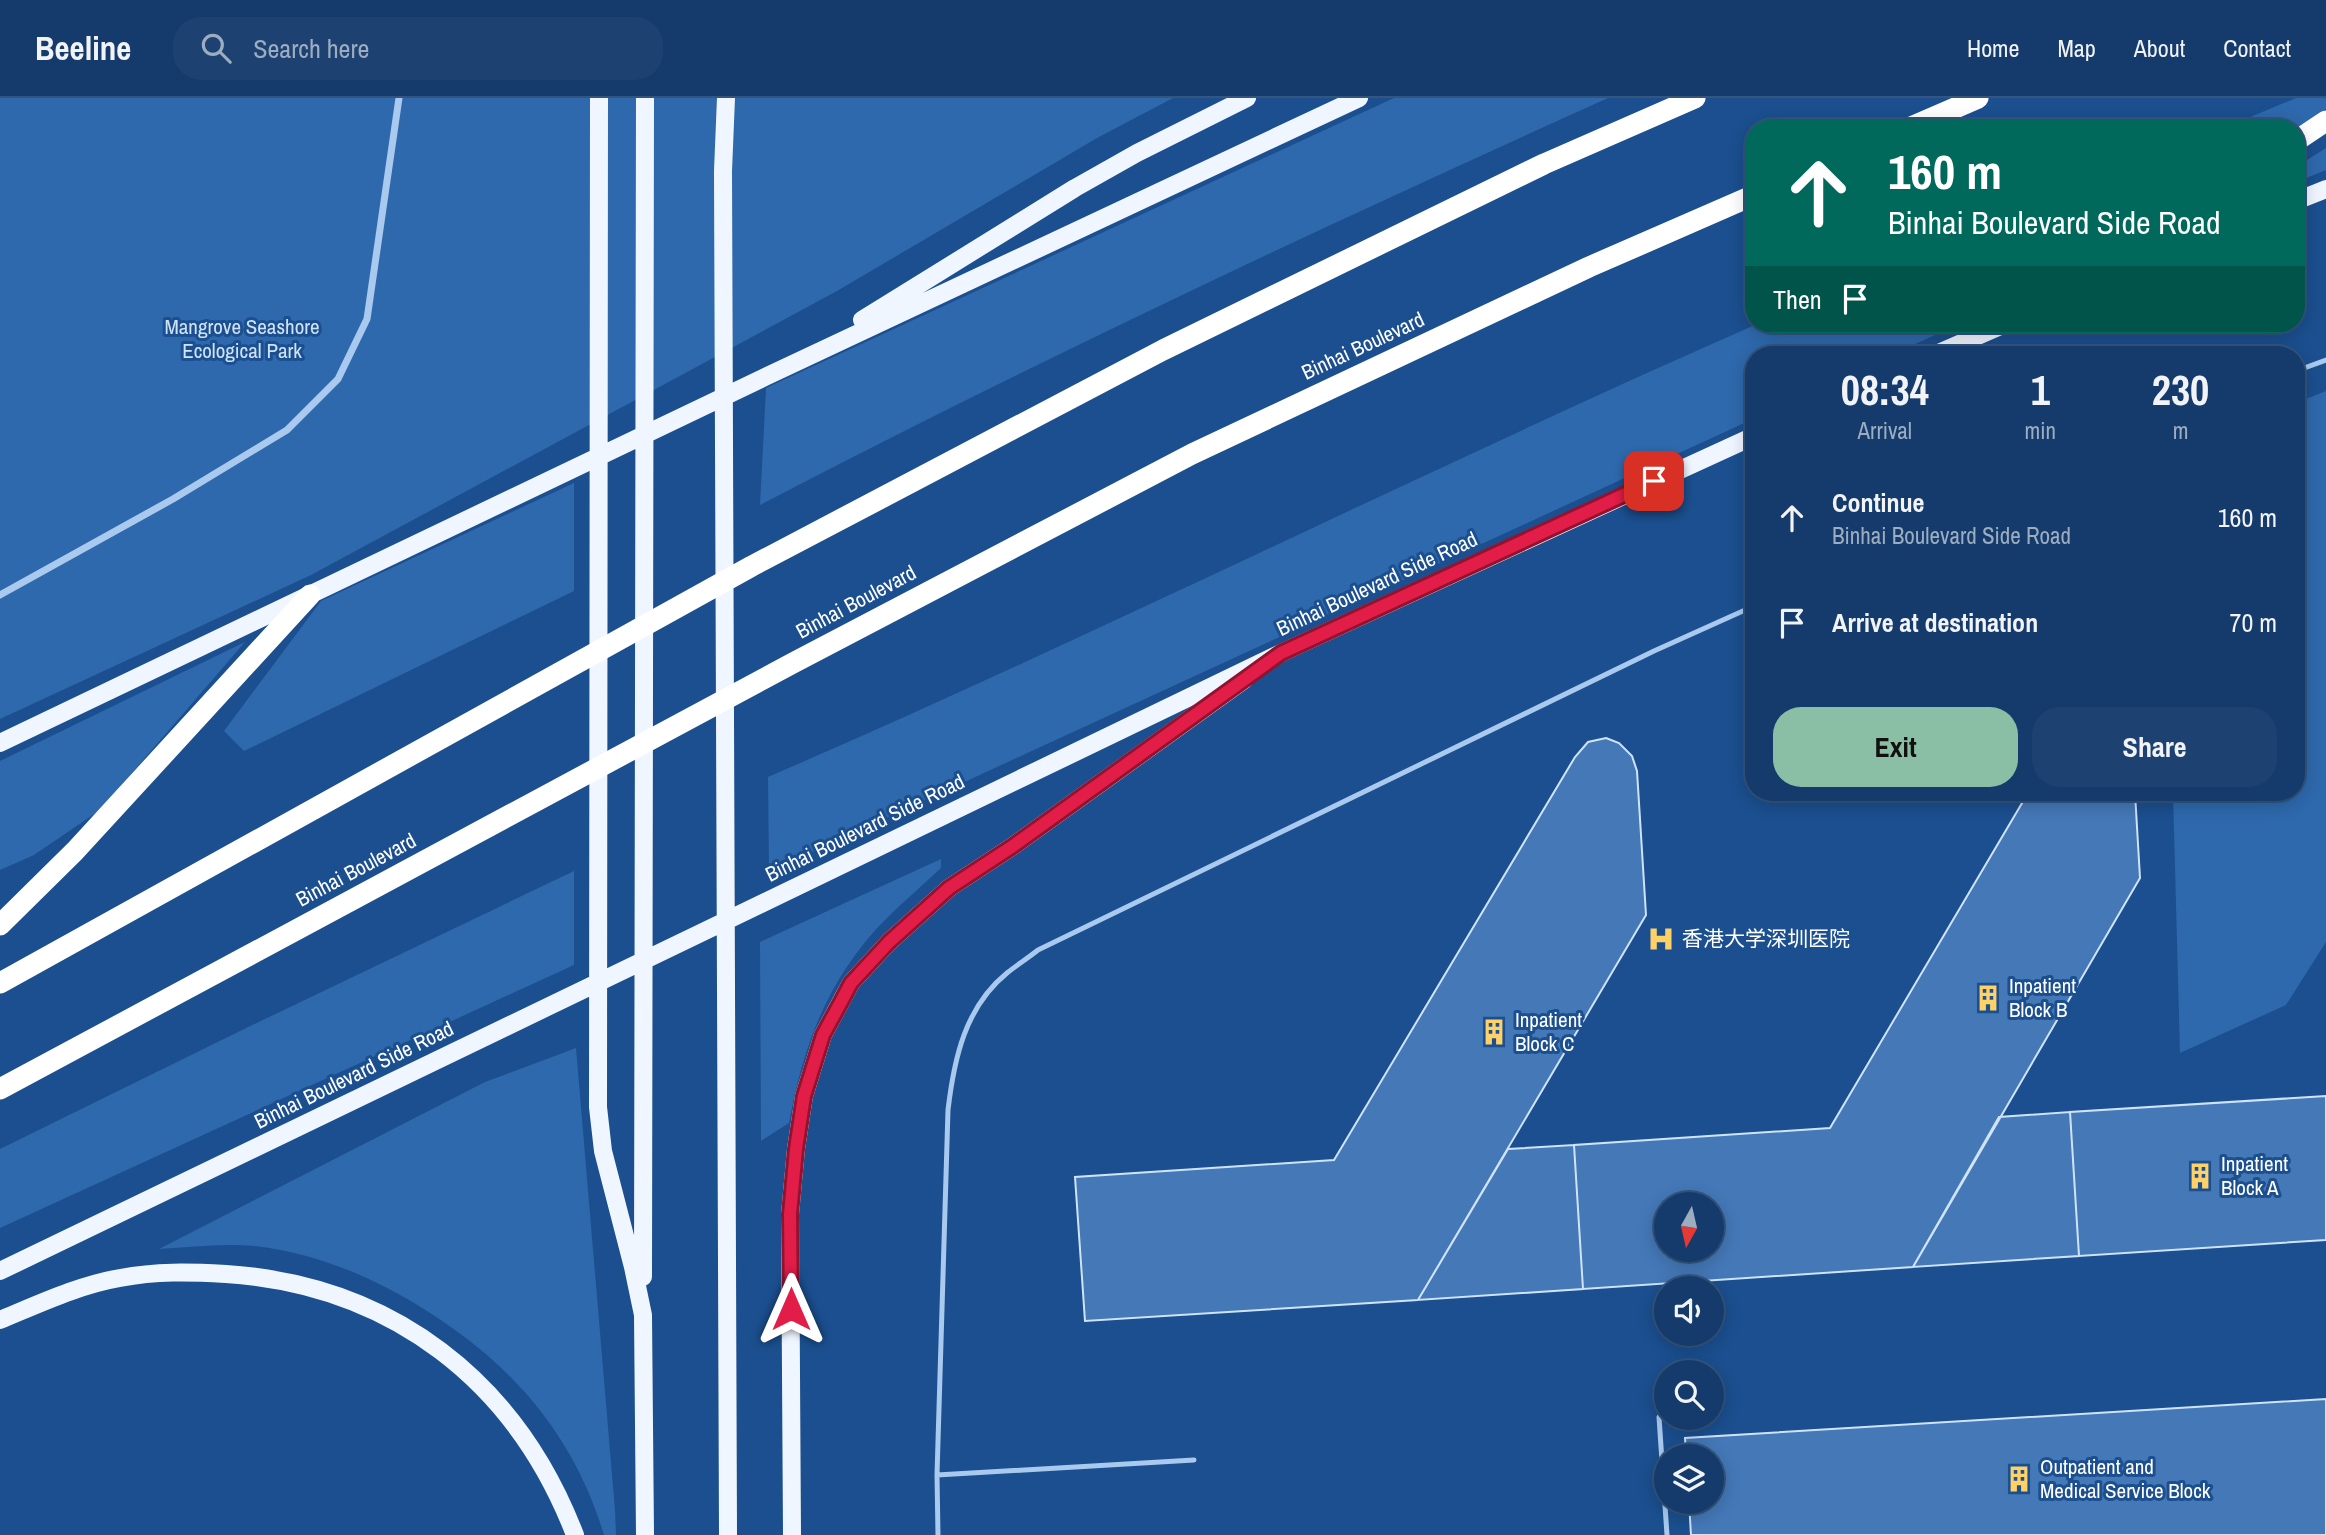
<!DOCTYPE html>
<html lang="en">
<head>
<meta charset="utf-8">
<style>
  body { margin:0; font-family:"Archivo Narrow","Noto Sans SC",sans-serif; background:#1d4271; color:#f1f3f6; height:100vh; display:flex; flex-direction:column; font-size:26px; white-space:nowrap }
  * { box-sizing:border-box; margin:0 }
  p { font-size:23px; color:#9dadc1 }
  .icon { flex:none; width:38px; height:38px; fill:none; stroke:currentColor; stroke-width:2; stroke-linecap:round; stroke-linejoin:round }
  .map { position:relative; flex:1; overflow:hidden }
  .side { position:absolute; left:1745px; top:248px; width:560px; height:455px; display:flex; flex-direction:column; background:#143b6b; border-radius:28px; box-shadow:0 4px 18px #0003,0 0 0 2px #33557e }
  .side>* { flex:none }
  .banner { position:absolute; left:1745px; top:21px; width:560px; height:214px; border-radius:28px; box-shadow:0 4px 18px #0003,0 0 0 2px #33557e; background:#00695c; color:#fff; overflow:hidden }
  .needle { width:46px; rotate:188deg }
  .buttons { position:absolute; left:1654px; top:1094px; display:grid; gap:14px }
  .buttons a { display:grid; place-items:center; width:70px; height:70px; border-radius:50%; background:#143b6b; box-shadow:0 4px 18px #0003,0 0 0 2px #33557e; font-size:35px }
  .pin { position:absolute; display:grid; place-items:center; width:60px; height:60px; color:#fff; margin:-30px; border-radius:14px; box-shadow:0 4px 10px #0006 }
  .me { position:absolute; width:77px; margin:-38px; rotate:0deg; stroke-linejoin:round; filter:drop-shadow(0 0 5px #0008) }
  .turn { display:flex; align-items:center; gap:24px; height:147px; padding:0 28px; font-size:32px }
  .turn .icon { width:91px; height:91px; stroke-width:2.5 }
  .turn b { display:block; font-size:49px; line-height:60px }
  .then { display:flex; align-items:center; height:66px; padding:0 28px; background:#0003; gap:14px; font-size:26px }
  .eta { display:flex; justify-content:space-evenly; align-items:center; height:119px; text-align:center }
  .eta b { font-size:42px; font-weight:700; line-height:49px }
  .primary-button { display:flex; gap:14px; margin-top:auto; padding:14px 28px }
  .primary-button a { flex:1; height:80px; border-radius:28px; background:#8abfa5; color:#111; font-size:28px; font-weight:700; line-height:80px; text-align:center }
  .primary-button a+a { background:#1d4271; color:#f1f3f6 }
  ul { padding:0; list-style:none }
  li { display:flex; align-items:center; gap:21px; height:105px; padding:0 28px }
  li div { flex:1 }
  li b { display:block; font-size:26px }
  li em { font-style:normal }
  header { display:flex; align-items:center; gap:42px; box-sizing:border-box; height:98px; padding:0 35px; background:#143b6b; border-bottom:2px solid #33557e }
  header strong { font-size:33px }
  nav { display:flex; gap:38px; margin-inline-start:auto; font-size:24px }
  .search { width:490px; height:63px; background:#1d4271; display:flex; align-items:center; gap:18px; box-sizing:border-box; padding:0 24px; border-radius:28px; color:#9dadc1; font-size:26px }
  .map>svg:first-child { display:block }
  .green { fill:#2e69ad }
  .building { fill:#4478b7; stroke:#cfe3fa; stroke-width:2; fill-rule:evenodd }
  .lines { fill:none; stroke-linecap:round; stroke-linejoin:round }
  .lane { stroke:#a9c9ee; stroke-width:5 }
  .street { stroke:#a9c9ee; stroke-width:7 }
  .primary { stroke:#f0f6ff; stroke-width:18 }
  .highway { stroke:#fff; stroke-width:21 }
  .route-casing { stroke:#92132f; stroke-width:18 }
  .route { stroke:#e11d48; stroke-width:12 }
  .labels { text-anchor:middle; stroke-width:6; stroke-linejoin:round; paint-order:stroke }
  .park-label { font-size:21px; fill:#cfe3fa; stroke:#1b4f8f }
  .street-label { font-size:21px; fill:#fff; stroke:#1b4f8f }
  .poi-label { font-size:21px; fill:#fff; stroke:#1b4f8f; text-anchor:start }
</style>
</head>
<body>
<header>
<strong>Beeline</strong>
<div class="search"><svg class="icon" aria-label="search" viewBox="0 0 24 24"><circle cx="10" cy="10" r="6"/><path d="M15 15l6 6"/></svg>Search here</div>
<nav><a>Home</a><a>Map</a><a>About</a><a>Contact</a></nav>
</header>
<div class="map">
<svg width="2326" height="1437" viewBox="0 0 2326 1437">
  <rect width="100%" height="100%" fill="#1b4f8f"/>
  <path class="green" d="M0 0H1173L1097 40 837 193 311 477 0 621Z
    M1394 0H1608C1322 129 1038 262 760 407L766 290Z
    M2296 0H2326V11L2296 32V30H2224Z
    M2326 50V72L2296 84V69Z
    M1757 226H1959L1891 257H1754L1753 321 769 774 768 679C1101 535 1425 372 1757 226Z
    M2326 293V844L2286 907 2180 955 2173 695H2296V305Z
    M574 385V493L244 653 224 633 321 503Z
    M245 544 100 712 34 757 0 772V663Z
    M941 761V770C923 787 904 803 886 821 829 878 803 947 789 1025L761 1043 760 844Z
    M574 773V867L0 1130V1051L240 933Z
    M576 950 615 1412 616 1437H604C574 1338 514 1268 427 1213 374 1179 318 1156 255 1148 223 1145 191 1149 159 1151L485 984Z"/>
  <path class="building" d="M1606 640 1619 645 1632 658 1637 673 1646 817 1418 1202 1085 1223 1075 1079 1334 1062 1575 659 1588 644Z
    M2028 695H2135L2140 780 1913 1169 1583 1191 1574 1047 1830 1030ZM1666 1106H1712V1152H1666Z
    M2326 998V1142L2079 1158 2070 1014Z
    M2070 1014 2079 1158 1913 1169 1999 1019Z
    M1574 1047 1583 1191 1418 1202 1508 1051Z
    M2326 1301V1437H1691L1689 1404H1712V1358H1686L1685 1340Z"/>
  <g class="lines">
    <path class="lane" d="M2296 273 2326 262
      M1659 1319 1667 1437
      M937 1377 1194 1362
      M938 1437 937 1377 948 1012C954 961 965 909 1007 875 1017 867 1028 860 1038 852L1654 553 1754 508"/>
    <path class="street" d="M0 497 173 401 287 332 338 281 367 221 399 0"/>
    <path class="primary" d="M599 0 598 1009 603 1053 633 1169 643 1217 645 1437
      M726 0 723 73 728 1437
      M2296 103 2326 91
      M862 222 1075 90 1137 55 1247 0
      M1934 257 2005 226
      M0 645 765 279 1359 0
      M0 1173 1281 555 1754 338
      M643 1179 645 0
      M0 1222C39 1206 79 1187 120 1180 157 1173 189 1174 226 1176 392 1187 516 1283 575 1437
      M792 1437 790 1116 796 1051 804 998 823 937 851 885 889 844 949 790 1013 748 1244 582"/>
    <path class="highway" d="M1909 30 1978 0
      M2296 43 2326 23
      M0 827 75 753 310 497
      M0 885 752 468 1163 252 1544 66 1695 0
      M0 991 793 565 1192 356 1589 169 1754 97"/>
  </g>
  <g class="lines">
    <g class="route-casing">
      <path id="route" d="M791 1211 790 1116 796 1051 804 998 823 937 842 902 851 885 889 844 949 790 1013 748 1281 555 1654 383"/>
    </g>
    <use href="#route" class="route"/>
  </g>
  <defs>
    <g id="hospital-bare" transform="scale(2.1)"><path d="M-5-5h3v3.5h4V-5h3V5h-3V1.5h-4V5h-3Z" fill="#ffd166" stroke="#1b4f8f" stroke-width="2.5" paint-order="stroke"/></g>
    <g id="building-bare" transform="scale(2.1)"><path d="M-4-6H4V6H1V3H-1V6H-4ZM-2.5-4.3h1.7v1.8h-1.7ZM.8-4.3h1.7v1.8H.8ZM-2.5-1h1.7V.8h-1.7ZM.8-1h1.7V.8H.8Z" fill="#ffd166" stroke="#1b4f8f" stroke-width="2.5" paint-order="stroke"/></g>
  </defs>
  <g fill-rule="evenodd">
    <use href="#hospital-bare" x="1661" y="841"/>
    <use href="#building-bare" x="1988" y="900"/>
    <use href="#building-bare" x="1494" y="934"/>
    <use href="#building-bare" x="2200" y="1078"/>
    <use href="#building-bare" x="2019" y="1381"/>
  </g>
  <g class="labels">
    <g class="park-label">
      <text x="242" y="236">Mangrove Seashore<tspan x="242" dy="24">Ecological Park</tspan></text>
    </g>
    <g class="street-label">
      <text transform="translate(1363 248) rotate(-25)" y="7">Binhai Boulevard</text>
      <text transform="translate(1377 486) rotate(-25)" y="7">Binhai Boulevard Side Road</text>
      <text transform="translate(856 504) rotate(-28)" y="7">Binhai Boulevard</text>
      <text transform="translate(865 730) rotate(-26)" y="7">Binhai Boulevard Side Road</text>
      <text transform="translate(356 772) rotate(-28)" y="7">Binhai Boulevard</text>
      <text transform="translate(354 977) rotate(-26)" y="7">Binhai Boulevard Side Road</text>
    </g>
    <g class="poi-label">
      <text x="1682" y="848">香港大学深圳医院</text>
      <text x="2009" y="895">Inpatient<tspan x="2009" dy="24">Block B</tspan></text>
      <text x="1515" y="929">Inpatient<tspan x="1515" dy="24">Block C</tspan></text>
      <text x="2221" y="1073">Inpatient<tspan x="2221" dy="24">Block A</tspan></text>
      <text x="2040" y="1376">Outpatient and<tspan x="2040" dy="24">Medical Service Block</tspan></text>
    </g>
  </g>
</svg>
<div class="buttons">
<a><svg class="needle" viewBox="-14 -14 28 28"><path d="M0-13l5 13h-10z" fill="#e53935"/><path d="M0 13l5-13h-10z" fill="#9dadc1"/></svg></a>
<a><svg class="icon" aria-label="sound" viewBox="0 0 24 24"><path d="M4 9h4l5-4v14l-5-4H4zM17 9q2 3 0 6"/></svg></a>
<a><svg class="icon" aria-label="search" viewBox="0 0 24 24"><circle cx="10" cy="10" r="6"/><path d="M15 15l6 6"/></svg></a>
<a><svg class="icon" aria-label="layers" viewBox="0 0 24 24"><path d="M12 4l9 5-9 5-9-5zM3 14l9 5 9-5"/></svg></a>
</div>
<div class="pin" style="left:1654px;top:383px;background:#d93025"><svg class="icon" aria-label="arrive" viewBox="0 0 24 24"><path d="M6 21V4h12l-3 4 3 4H6"/></svg></div>
<svg class="me" style="left:791px;top:1211px" viewBox="-20 -20 40 40"><path d="M0-17L14 15 0 8-14 15z" fill="#e11d48" stroke="#fff" stroke-width="4"/></svg>
<div class="banner">
<div class="turn"><svg class="icon" aria-label="ahead" viewBox="0 0 24 24"><path d="M12 20V5M6 11l6-6 6 6"/></svg><div><b>160 m</b>Binhai Boulevard Side Road</div></div>
<div class="then">Then<svg class="icon" aria-label="arrive" viewBox="0 0 24 24"><path d="M6 21V4h12l-3 4 3 4H6"/></svg></div>
</div>
<section class="side">
<div class="eta">
<div><b>08:34</b><p>Arrival</p></div>
<div><b>1</b><p>min</p></div>
<div><b>230</b><p>m</p></div>
</div>
<ul>
<li><svg class="icon" aria-label="ahead" viewBox="0 0 24 24"><path d="M12 20V5M6 11l6-6 6 6"/></svg><div><b>Continue</b><p>Binhai Boulevard Side Road</p></div><em>160 m</em></li>
<li><svg class="icon" aria-label="arrive" viewBox="0 0 24 24"><path d="M6 21V4h12l-3 4 3 4H6"/></svg><div><b>Arrive at destination</b></div><em>70 m</em></li>
</ul>
<div class="primary-button"><a>Exit</a><a>Share</a></div>
</section>
</div>
</body>
</html>
